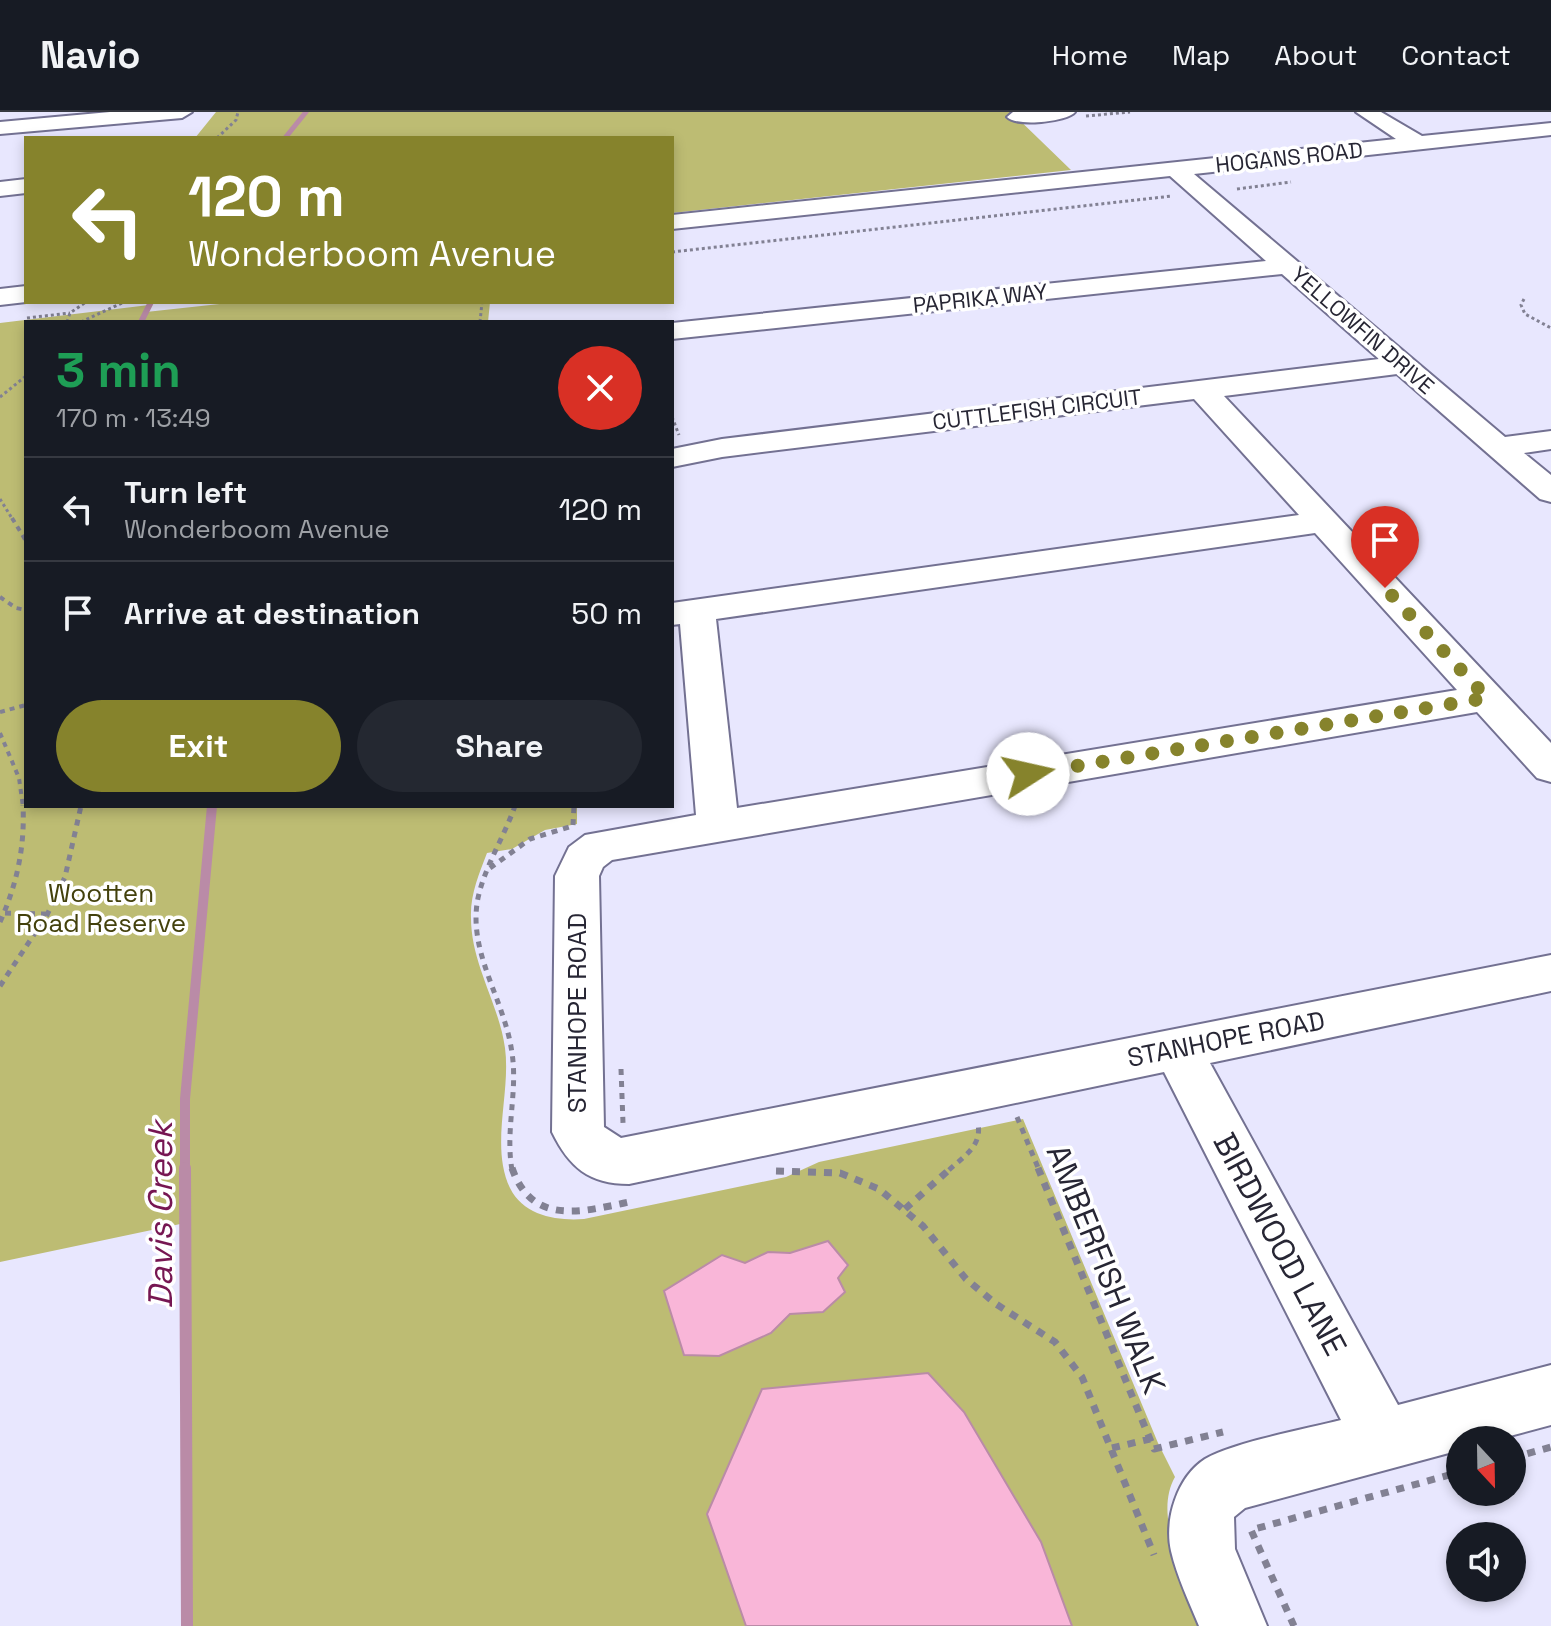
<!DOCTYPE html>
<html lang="en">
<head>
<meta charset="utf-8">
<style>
  body { margin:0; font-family:"Space Grotesk",sans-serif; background:#242831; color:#f1f3f6; height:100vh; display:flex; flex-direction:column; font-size:30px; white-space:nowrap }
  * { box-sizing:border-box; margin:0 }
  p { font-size:26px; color:#9ea1a6 }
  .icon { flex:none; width:44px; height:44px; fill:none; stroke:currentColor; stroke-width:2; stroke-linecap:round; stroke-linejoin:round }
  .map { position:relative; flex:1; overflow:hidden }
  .drawer { position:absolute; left:24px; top:208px; width:650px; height:488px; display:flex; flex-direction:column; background:#171b24; border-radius:0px; box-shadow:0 4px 12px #0003 }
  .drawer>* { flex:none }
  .hud { position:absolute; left:24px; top:24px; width:650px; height:168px; border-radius:0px; box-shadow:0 4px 12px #0003; background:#86832c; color:#fff; overflow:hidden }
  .needle { width:52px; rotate:158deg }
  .tools { position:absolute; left:1446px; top:1314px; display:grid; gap:16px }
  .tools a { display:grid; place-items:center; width:80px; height:80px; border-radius:50%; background:#171b24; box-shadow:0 4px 12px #0003; font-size:40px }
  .pin { position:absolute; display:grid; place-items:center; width:68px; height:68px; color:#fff; margin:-82px -34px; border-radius:50% 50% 50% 0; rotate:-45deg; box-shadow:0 0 8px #0007 }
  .pin .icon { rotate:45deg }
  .me { position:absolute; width:88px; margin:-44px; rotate:80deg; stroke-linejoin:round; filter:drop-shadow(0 0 6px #0008) }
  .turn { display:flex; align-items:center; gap:28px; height:168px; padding:0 32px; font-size:36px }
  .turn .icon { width:104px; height:104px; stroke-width:2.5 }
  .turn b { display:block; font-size:56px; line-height:68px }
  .round { display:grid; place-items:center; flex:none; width:84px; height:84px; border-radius:42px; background:#242831 }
  .overview { display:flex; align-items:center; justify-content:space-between; height:136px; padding:0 32px }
  h1 { font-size:48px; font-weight:600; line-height:60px; color:#1e9e55 }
  .action { display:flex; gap:16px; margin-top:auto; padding:16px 32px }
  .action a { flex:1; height:92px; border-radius:48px; background:#86832c; color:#fff; font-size:32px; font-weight:600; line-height:92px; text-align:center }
  .action a+a { background:#242831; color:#f1f3f6 }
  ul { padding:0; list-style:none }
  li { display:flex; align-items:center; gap:24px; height:104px; padding:0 32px; border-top:2px solid #363941 }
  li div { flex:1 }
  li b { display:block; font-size:30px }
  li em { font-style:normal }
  header { display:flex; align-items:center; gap:48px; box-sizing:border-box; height:112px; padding:0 40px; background:#171b24; border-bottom:2px solid #363941 }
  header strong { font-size:38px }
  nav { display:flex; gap:44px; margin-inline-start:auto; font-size:28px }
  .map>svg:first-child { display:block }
  .green { fill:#bdbc73 }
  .water { fill:#f9b6d8; stroke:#ba8ba7; stroke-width:2 }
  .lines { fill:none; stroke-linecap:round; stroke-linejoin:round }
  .stream-far3 { stroke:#ba8ba7; stroke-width:5 }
  .stream-far2 { stroke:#ba8ba7; stroke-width:6 }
  .stream-far1 { stroke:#ba8ba7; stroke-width:10 }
  .stream { stroke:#ba8ba7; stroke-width:12 }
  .minor-casing { stroke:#737192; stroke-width:4 }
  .path-far3 { stroke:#828193; stroke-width:3; stroke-dasharray:3 3; stroke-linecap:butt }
  .path-far2 { stroke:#828193; stroke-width:4; stroke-dasharray:5 5; stroke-linecap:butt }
  .path-far1 { stroke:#828193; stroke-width:5; stroke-dasharray:6 6; stroke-linecap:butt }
  .path { stroke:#828193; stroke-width:7; stroke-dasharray:8 8; stroke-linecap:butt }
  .minor { fill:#fff; fill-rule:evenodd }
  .route { stroke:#86832c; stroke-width:14; stroke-dasharray:0 25.2 }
  .labels { text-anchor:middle; stroke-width:7; stroke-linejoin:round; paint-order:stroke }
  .far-street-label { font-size:22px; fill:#272634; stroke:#fff }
  .park-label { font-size:26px; fill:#43410c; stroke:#fff }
  .street-label { font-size:26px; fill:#272634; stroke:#fff }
  .near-street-label { font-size:32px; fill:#272634; stroke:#fff }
  .near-water-label { font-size:34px; font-style:italic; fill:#761652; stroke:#fff }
</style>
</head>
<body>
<header>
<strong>Navio</strong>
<nav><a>Home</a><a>Map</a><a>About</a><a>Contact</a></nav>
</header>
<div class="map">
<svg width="1551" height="1514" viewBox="0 0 1551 1514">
  <rect width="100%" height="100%" fill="#e8e7fe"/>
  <path class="green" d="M216 0H1011L1071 58 672 101V26H195Z
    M238 190H490L488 210H26V694H577V712L545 718 512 737 487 741C479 762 470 783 471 806 471 852 499 892 505 936 511 981 490 1034 510 1076 524 1104 557 1109 584 1107L786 1065 819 1050 1023 1007 1158 1331 1175 1365C1151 1407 1190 1472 1207 1514H187L185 1111 0 1150V211L149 193 146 200Z"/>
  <path class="water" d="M828 1129 848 1153 838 1166 845 1180 823 1200 790 1202 771 1221 719 1244 684 1243 664 1179 722 1143 745 1151 768 1140 790 1141Z
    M928 1261 964 1300 1041 1430 1072 1514H746L707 1402 762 1277Z"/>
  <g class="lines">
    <path class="stream-far3" d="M285 26 306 0"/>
    <path class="stream-far2" d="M141 210 151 190"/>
    <path class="stream-far1" d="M185 1058V987L212 694"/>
    <path class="stream" d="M185 1056 187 1514"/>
    <g class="minor-casing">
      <path id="minor" d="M110 0H192L182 6 0 22V10Z
        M1075 0C1067 10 1016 15 1007 5L1013 0Z
        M1356 0H1381L1422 24 1551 11V23L1194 62 1505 325 1551 319V337L1524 341 1551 363V390L1540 387 1397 262 1224 284 1551 631V670L1537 666 1477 600 612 748 603 755 599 764 604 1015 621 1026 1551 843V879L1210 951 1398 1293 1551 1253V1313L1495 1328H1460V1338L1245 1396 1234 1405 1235 1437 1267 1514H1199C1189 1490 1177 1465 1171 1439 1164 1408 1177 1365 1205 1347 1234 1330 1306 1317 1341 1308L1164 960 629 1072C589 1072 569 1055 552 1020L555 764 569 735 585 723 696 703 680 512 672 513V491L1299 403 1194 287 722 345 672 355V337L722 327 1379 247 1282 162 672 227V211L1266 149 1170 64 672 117V103L1396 27ZM1315 421 1457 578 737 696 716 507Z
        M26 67V81L0 84V70Z
        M26 174V190L0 193V177Z"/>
    </g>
    <path class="path-far3" d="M1086 4 1130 0
      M217 26 236 8 238 0
      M1237 77 1291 70
      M672 140 1172 84
      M1524 187 1521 193 1525 202 1551 216
      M27 206 70 201
      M67 210 70 201 86 190
      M81 210 124 190
      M480 210 482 190
      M0 285 26 264
      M672 305 679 323
      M0 387 13 408"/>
    <path class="path-far2" d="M12 406 26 429
      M0 485 16 496 26 498
      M0 600 26 593
      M0 621 19 666 23 695"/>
    <path class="path-far1" d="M573 713 574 694
      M490 756 530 727 569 715
      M5 801 46 802
      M0 810C17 772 25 735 23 693
      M0 874 47 803 65 765 81 694
      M621 957 623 1011
      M1017 1005 1039 1058
      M512 1058C505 1018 518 980 512 941 505 888 467 840 478 786 485 754 504 725 515 694
      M949 1058C964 1044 982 1034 978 1012"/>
    <path class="path" d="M512 1056C532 1114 581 1100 629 1090
      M1038 1056 1154 1337 1223 1320
      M776 1059 840 1061 879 1077 923 1114 966 1167 996 1192 1055 1230 1082 1265 1154 1443
      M905 1097 951 1056
      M1112 1336 1150 1327
      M1512 1346 1551 1335
      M1294 1514 1251 1418 1460 1360"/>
    <use href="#minor" class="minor"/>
  </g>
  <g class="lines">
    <path class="route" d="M1028 662 1487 586 1385 476"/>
  </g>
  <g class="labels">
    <g class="far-street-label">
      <text transform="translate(1289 45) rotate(-6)" y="8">HOGANS ROAD</text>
      <text transform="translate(980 186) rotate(-6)" y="8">PAPRIKA WAY</text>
      <text transform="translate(1363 218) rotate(41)" y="8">YELLOWFIN DRIVE</text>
      <text transform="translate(1037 297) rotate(-7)" y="8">CUTTLEFISH CIRCUIT</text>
    </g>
    <g class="park-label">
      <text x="101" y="790">Wootten<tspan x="101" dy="30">Road Reserve</tspan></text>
    </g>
    <g class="street-label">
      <text transform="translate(577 901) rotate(-90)" y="9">STANHOPE ROAD</text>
      <text transform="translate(1226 927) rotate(-11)" y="9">STANHOPE ROAD</text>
    </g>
    <g class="near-street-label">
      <text transform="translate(1280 1132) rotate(62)" y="11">BIRDWOOD LANE</text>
      <text transform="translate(1106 1157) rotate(68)" y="11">AMBERFISH WALK</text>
    </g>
    <g class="near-water-label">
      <text transform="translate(160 1103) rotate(-90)" y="12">Davis Creek</text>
    </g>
  </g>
</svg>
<div class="tools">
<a><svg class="needle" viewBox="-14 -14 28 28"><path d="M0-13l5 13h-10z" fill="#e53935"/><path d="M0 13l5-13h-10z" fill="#9ea1a6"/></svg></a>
<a><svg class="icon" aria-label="sound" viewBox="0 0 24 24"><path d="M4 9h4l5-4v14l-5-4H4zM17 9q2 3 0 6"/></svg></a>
</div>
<div class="pin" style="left:1385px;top:476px;background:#d93025"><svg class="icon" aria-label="arrive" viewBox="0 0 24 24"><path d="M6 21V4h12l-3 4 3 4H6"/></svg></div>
<svg class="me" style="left:1028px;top:662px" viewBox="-20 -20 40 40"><circle r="19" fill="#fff"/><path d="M0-13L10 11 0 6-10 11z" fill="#86832c"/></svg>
<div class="hud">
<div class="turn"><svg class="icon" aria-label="left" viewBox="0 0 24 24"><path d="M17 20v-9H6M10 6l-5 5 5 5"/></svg><div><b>120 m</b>Wonderboom Avenue</div></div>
</div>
<section class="drawer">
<div class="overview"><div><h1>3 min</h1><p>170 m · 13:49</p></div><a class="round" style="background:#d93025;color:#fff"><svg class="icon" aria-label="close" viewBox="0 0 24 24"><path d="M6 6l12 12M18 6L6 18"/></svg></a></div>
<ul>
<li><svg class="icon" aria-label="left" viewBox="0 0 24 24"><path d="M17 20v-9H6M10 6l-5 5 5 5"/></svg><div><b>Turn left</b><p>Wonderboom Avenue</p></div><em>120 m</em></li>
<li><svg class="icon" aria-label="arrive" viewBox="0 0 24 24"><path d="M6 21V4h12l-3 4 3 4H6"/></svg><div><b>Arrive at destination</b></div><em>50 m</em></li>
</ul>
<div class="action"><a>Exit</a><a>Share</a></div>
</section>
</div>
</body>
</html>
